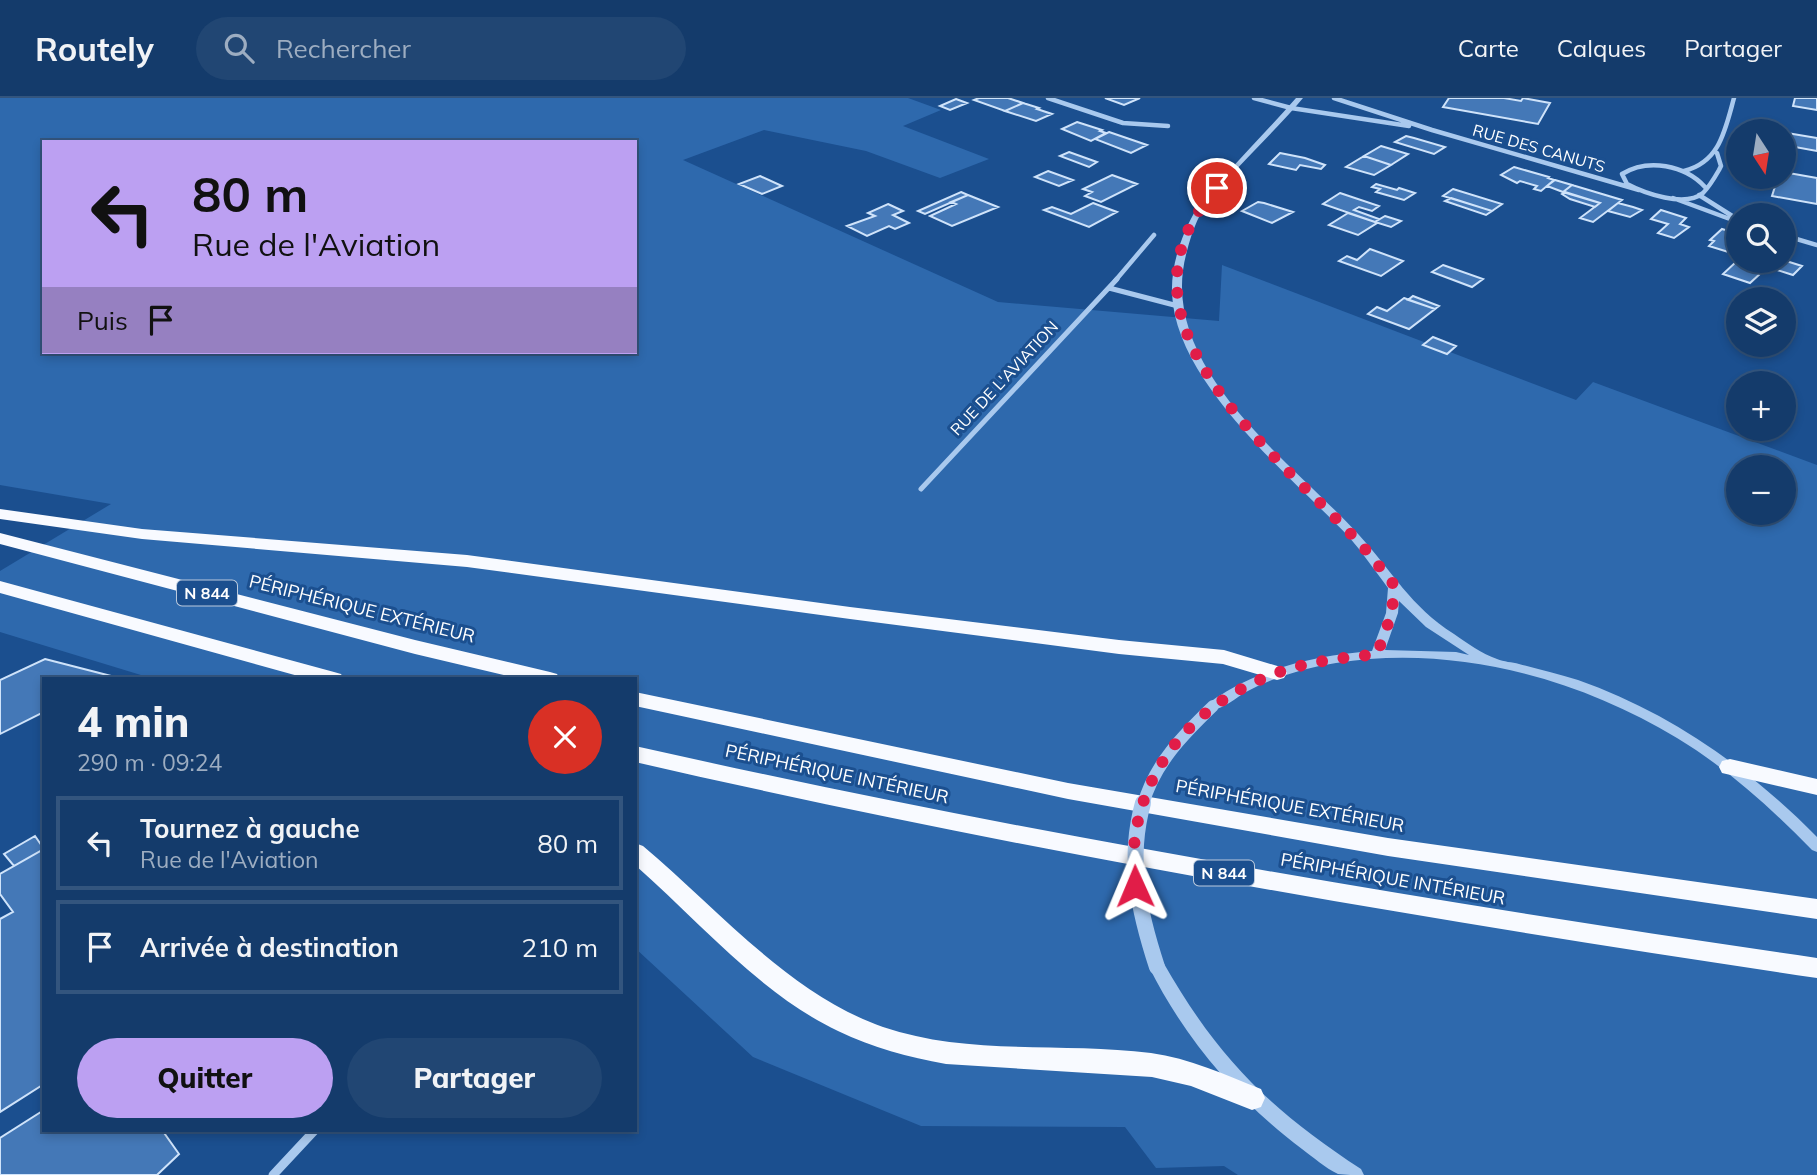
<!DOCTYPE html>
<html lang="fr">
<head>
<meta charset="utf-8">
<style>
  body { margin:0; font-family:Mulish,sans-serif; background:#214673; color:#f1f3f6; height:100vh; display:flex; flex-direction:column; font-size:26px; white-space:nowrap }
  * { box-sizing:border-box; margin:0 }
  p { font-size:23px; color:#9dadc1 }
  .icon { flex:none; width:38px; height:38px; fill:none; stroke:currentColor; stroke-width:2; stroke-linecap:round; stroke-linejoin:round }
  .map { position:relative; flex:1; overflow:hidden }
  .panel { position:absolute; left:42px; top:579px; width:595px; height:455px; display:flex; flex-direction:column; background:#143b6b; border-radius:0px; box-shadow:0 4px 10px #0003,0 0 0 2px #33557e }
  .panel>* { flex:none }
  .top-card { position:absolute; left:42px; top:42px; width:595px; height:214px; border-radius:0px; box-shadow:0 4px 10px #0003,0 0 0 2px #33557e; background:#bca0f2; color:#111; overflow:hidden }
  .needle { width:46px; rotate:168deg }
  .controls { position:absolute; left:1726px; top:21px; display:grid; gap:14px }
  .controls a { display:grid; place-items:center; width:70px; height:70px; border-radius:50%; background:#143b6b; box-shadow:0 4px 10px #0003,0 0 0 2px #33557e; font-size:35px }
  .pin { position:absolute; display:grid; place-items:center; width:60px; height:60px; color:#fff; margin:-30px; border:4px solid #fff; border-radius:50%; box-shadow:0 2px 7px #0007 }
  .me { position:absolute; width:77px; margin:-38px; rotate:359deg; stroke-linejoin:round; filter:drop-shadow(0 0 5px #0008) }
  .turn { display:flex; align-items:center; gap:24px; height:147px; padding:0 35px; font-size:32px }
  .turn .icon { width:91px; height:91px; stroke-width:2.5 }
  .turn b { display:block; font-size:49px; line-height:60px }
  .then { display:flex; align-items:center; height:66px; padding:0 35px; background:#0003; gap:14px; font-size:26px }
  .round { display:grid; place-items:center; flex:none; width:74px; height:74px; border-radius:37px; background:#214673 }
  .headline { display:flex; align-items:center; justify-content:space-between; height:119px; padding:0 35px }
  h1 { font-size:42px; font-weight:800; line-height:52px }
  .button { display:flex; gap:14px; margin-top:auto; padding:14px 35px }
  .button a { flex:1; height:80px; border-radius:42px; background:#bca0f2; color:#111; font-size:28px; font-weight:800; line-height:80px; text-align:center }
  .button a+a { background:#214673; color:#f1f3f6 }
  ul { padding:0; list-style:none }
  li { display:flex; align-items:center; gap:21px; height:94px; margin:0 14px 10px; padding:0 21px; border:4px solid #33557e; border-radius:0px }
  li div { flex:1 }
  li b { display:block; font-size:26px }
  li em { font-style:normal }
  header { display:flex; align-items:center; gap:42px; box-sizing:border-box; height:98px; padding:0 35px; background:#143b6b; border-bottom:2px solid #33557e }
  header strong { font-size:33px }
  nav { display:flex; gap:38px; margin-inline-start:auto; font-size:24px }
  .search { width:490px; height:63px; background:#214673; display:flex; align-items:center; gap:18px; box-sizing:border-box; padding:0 24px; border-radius:38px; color:#9dadc1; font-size:26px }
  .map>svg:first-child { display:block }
  .green { fill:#2e69ad; fill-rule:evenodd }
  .building { fill:#4478b7; stroke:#cfe3fa; stroke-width:2 }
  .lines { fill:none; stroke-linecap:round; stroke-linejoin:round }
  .minor-far2 { stroke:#a9c9ee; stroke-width:4.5 }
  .minor-far1 { stroke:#a9c9ee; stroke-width:5 }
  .minor { stroke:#a9c9ee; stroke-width:9 }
  .tertiary { fill:#a9c9ee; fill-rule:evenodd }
  .trunk { fill:#f8faff; fill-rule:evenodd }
  .tertiary-bridge-far1 { stroke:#a9c9ee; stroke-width:12 }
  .tertiary-bridge { stroke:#a9c9ee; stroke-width:16 }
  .route { stroke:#e11d48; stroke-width:12; stroke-dasharray:0 21.6 }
  .labels { text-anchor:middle; stroke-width:6; stroke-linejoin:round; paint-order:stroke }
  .far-street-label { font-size:16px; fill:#fff; stroke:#1b4f8f }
  .shield { fill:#1b4f8f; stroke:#bbcadd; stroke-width:2 }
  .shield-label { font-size:16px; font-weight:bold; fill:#fff }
  .street-label { font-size:18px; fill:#fff; stroke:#1b4f8f }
</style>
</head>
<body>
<header>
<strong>Routely</strong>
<div class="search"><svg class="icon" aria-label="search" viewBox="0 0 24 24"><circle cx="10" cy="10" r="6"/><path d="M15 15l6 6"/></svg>Rechercher</div>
<nav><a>Carte</a><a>Calques</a><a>Partager</a></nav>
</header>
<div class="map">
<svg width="1817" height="1077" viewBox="0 0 1817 1077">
  <rect width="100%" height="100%" fill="#1b4f8f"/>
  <path class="green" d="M0 0H908L941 12 903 28 989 61 940 80 866 53 764 32 683 62 998 204 1219 223 1222 167 1576 302 1593 284 1817 367V1077H1238L1224 1068 1156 1070 1125 1029 921 1028 753 959 635 850V581H154L0 534V473L111 406 0 387ZM44 44H635V254H44ZM1738 369H1783V415H1738Z"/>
  <path class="building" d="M979 0H1008L1023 5 1005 13 974 2Z
    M1105 0H1140L1124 7Z
    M1449 0H1504L1521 3 1523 0 1550 5 1538 26 1443 9Z
    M1795 0H1817V12L1793 8Z
    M956 1 967 5 950 12 940 8Z
    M1023 5 1039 10 1037 11 1052 16 1036 23 1005 13Z
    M1077 24 1102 32 1100 33 1106 35 1091 43 1062 31Z
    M1109 34 1147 47 1131 55 1095 41Z
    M1787 35 1817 40V53L1784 47Z
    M1406 38 1414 40 1445 49 1434 56 1395 44Z
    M1381 48 1408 56 1391 67 1364 58Z
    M1069 54 1097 64 1089 69 1060 58Z
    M1280 55 1305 60 1325 67 1321 71 1300 67 1296 72 1269 66Z
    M1364 58 1391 67 1374 77 1346 69Z
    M1514 69 1549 79 1548 80 1554 82 1541 93 1534 91 1537 88 1520 83 1517 85 1501 77Z
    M1048 73 1073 82 1059 88 1035 79Z
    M1783 74 1817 80V106L1772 98 1778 79H1783Z
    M1112 77 1137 86 1101 104 1085 98 1092 94 1083 91Z
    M760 78 782 88 762 96 739 86Z
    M1555 82 1572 87 1563 94 1547 88Z
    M1376 86 1397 92 1399 90 1415 95 1404 102 1376 94 1380 91 1372 89Z
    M1572 87 1622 102 1593 124 1580 120 1600 105 1563 94Z
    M1453 91 1502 106 1492 113 1443 98Z
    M961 94 968 97 925 116 918 113Z
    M1565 94 1600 105 1595 109 1570 101 1562 96Z
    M1340 95 1379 108 1372 113 1359 109 1354 112 1379 121 1375 124 1323 106Z
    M968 97 998 109 952 128 930 118 956 106 951 104Z
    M1451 100 1492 113 1486 117 1445 103Z
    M1258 104 1264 105 1293 114 1272 125 1242 113Z
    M1093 105 1117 114 1089 129 1044 112 1052 109 1071 116Z
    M1618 105 1633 109 1642 112 1630 119 1608 113Z
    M888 106 903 113 893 117 909 125 895 131 889 128 867 138 847 128 875 118 868 115Z
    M1661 112 1686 120 1680 126 1689 129 1674 140 1658 135 1668 126 1651 121Z
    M1348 115 1375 124 1377 125 1358 137 1329 127Z
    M1385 118 1401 123 1391 129 1375 124Z
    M1722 131 1738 136V157L1709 148 1714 143 1710 142Z
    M1370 151 1403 163 1381 178 1339 163 1347 158 1357 162Z
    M1783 162 1802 168 1793 177 1768 169 1774 163Z
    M1737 163H1774L1750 185 1723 176Z
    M1443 167 1483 181 1472 189 1432 174Z
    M1413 198 1439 208 1435 211 1408 202Z
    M1404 200 1435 211 1409 231 1368 216 1377 209 1387 213Z
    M1433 239 1456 248 1447 256 1423 247Z
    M45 561 115 579 44 581V614L0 636V582Z
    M35 738 44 751 14 768 4 756Z
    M44 751V986L0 1014V821L13 814 0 796V776Z
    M44 1012V1032H162L179 1056 157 1077H0V1040Z"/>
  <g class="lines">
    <path class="minor-far2" d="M1048 0 1123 25 1168 28
      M1254 0 1291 10 1409 28
      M1334 0 1432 32 1639 92
      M1684 73C1720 64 1725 32 1734 0
      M1705 89C1685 67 1648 60 1622 76L1627 86C1644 95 1685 110 1703 95 1708 90 1715 79 1719 72L1721 68 1717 55
      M1699 97 1737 121
      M1673 100 1738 124
      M1783 137 1817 147
      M1115 183 1154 137"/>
    <path class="minor-far1" d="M1109 190 1178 208
      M921 391 1117 181"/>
    <path class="minor" d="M273 1077 315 1032"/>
    <path class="tertiary" d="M1296 0H1303C1273 36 1234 70 1206 107 1197 120 1191 137 1187 153 1154 269 1292 363 1359 437 1393 474 1410 508 1454 536 1467 545 1482 556 1497 561 1504 564 1512 564 1519 566 1538 571 1558 576 1578 582 1669 614 1749 670 1817 739V754L1812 752C1771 710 1728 671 1677 640 1578 580 1453 546 1336 565 1305 570 1274 579 1246 594 1235 600 1221 614 1208 611L1207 608C1212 601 1221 597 1229 592 1273 567 1322 557 1372 553L1386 515 1388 490C1375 473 1363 455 1349 439 1291 378 1175 285 1172 195 1171 166 1182 135 1197 110 1204 97 1218 85 1228 74 1251 49 1274 25 1296 0ZM1399 503 1426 529 1469 557 1456 554 1385 552 1398 515Z
      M1157 862 1163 864C1217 959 1269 1011 1361 1071L1364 1077C1356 1077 1345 1077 1338 1076 1325 1070 1313 1059 1302 1051 1238 1003 1185 941 1149 869L1151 864Z"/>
    <path class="trunk" d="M0 411 142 431 467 457 850 509 1119 542 1224 552 1284 570 1287 575 1284 580 1277 582 1223 566 1119 556 850 521 467 469 142 441 0 421Z
      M0 435 415 542 550 574 557 576 560 581H521L415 556 0 446Z
      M0 483 334 574 341 576 344 581H309L0 495Z
      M635 594 1068 685 1388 740 1817 801V821L1388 758 1068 701 635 608Z
      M635 648C1026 736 1420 802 1817 860V880C1420 821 1026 754 635 664Z
      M1730 661 1817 681V697L1722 675 1719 669 1722 663Z
      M635 745 643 748C717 810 789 896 883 929 968 958 1062 944 1151 955 1189 960 1226 977 1261 991L1265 1000 1261 1009 1252 1012 1191 988 1152 979 946 966C908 959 873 950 838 933 760 896 700 824 635 767Z"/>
    <path class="tertiary-bridge-far1" d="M1143 707C1154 666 1184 636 1213 608"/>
    <path class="tertiary-bridge" d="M1143 705C1127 762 1139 814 1157 869"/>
  </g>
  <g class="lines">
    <path class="route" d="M1135 788C1134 776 1133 763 1134 750 1140 667 1200 602 1277 575 1309 563 1343 560 1377 556L1392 515 1394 487C1381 471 1368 453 1353 438 1270 351 1099 219 1217 90"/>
  </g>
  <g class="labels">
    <g class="far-street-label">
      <text transform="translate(1539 50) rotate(16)" y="6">RUE DES CANUTS</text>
      <text transform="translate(1004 280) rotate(-47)" y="6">RUE DE L'AVIATION</text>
    </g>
    <g class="shield">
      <rect x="177" y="482.5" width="60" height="25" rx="5"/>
      <rect x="1194" y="762.5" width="60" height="25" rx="5"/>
    </g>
    <g class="shield-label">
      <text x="207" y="501">N 844</text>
      <text x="1224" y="781">N 844</text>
    </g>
    <g class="street-label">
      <text transform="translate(362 511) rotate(14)" y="6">PÉRIPHÉRIQUE EXTÉRIEUR</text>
      <text transform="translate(837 676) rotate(12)" y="6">PÉRIPHÉRIQUE INTÉRIEUR</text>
      <text transform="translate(1290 708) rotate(10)" y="6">PÉRIPHÉRIQUE EXTÉRIEUR</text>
      <text transform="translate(1393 781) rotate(10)" y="6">PÉRIPHÉRIQUE INTÉRIEUR</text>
    </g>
  </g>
</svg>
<div class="controls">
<a><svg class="needle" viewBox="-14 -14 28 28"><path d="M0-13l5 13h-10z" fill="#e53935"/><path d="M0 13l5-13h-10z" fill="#9dadc1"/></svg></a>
<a><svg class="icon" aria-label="search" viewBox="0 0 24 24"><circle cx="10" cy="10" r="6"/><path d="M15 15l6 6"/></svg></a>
<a><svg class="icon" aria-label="layers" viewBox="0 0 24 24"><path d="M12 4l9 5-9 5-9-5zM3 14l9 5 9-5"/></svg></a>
<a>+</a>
<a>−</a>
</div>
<div class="pin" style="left:1217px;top:90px;background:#d93025"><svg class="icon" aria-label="arrive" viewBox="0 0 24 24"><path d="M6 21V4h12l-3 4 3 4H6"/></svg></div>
<svg class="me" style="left:1135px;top:788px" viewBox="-20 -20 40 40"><path d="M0-17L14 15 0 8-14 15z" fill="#e11d48" stroke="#fff" stroke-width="4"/></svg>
<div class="top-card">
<div class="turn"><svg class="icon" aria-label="left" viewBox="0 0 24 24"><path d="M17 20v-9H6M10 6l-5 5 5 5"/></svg><div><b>80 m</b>Rue de l'Aviation</div></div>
<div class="then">Puis<svg class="icon" aria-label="arrive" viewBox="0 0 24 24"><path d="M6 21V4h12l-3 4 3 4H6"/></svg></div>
</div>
<section class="panel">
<div class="headline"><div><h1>4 min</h1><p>290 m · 09:24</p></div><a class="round" style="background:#d93025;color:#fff"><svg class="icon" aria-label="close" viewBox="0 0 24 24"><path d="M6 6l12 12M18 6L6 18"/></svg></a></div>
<ul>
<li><svg class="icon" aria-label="left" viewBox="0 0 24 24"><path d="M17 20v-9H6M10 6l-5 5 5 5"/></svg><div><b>Tournez à gauche</b><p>Rue de l'Aviation</p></div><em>80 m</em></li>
<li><svg class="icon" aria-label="arrive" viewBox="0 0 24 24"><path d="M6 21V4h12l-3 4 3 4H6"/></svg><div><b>Arrivée à destination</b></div><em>210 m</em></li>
</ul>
<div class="button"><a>Quitter</a><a>Partager</a></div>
</section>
</div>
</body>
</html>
